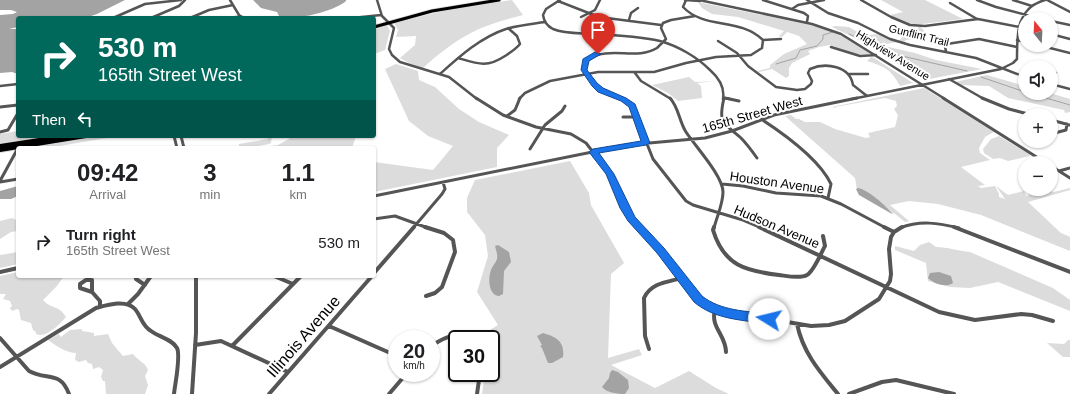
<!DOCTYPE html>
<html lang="en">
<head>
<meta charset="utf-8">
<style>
  body { margin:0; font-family:Helvetica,sans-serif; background:#f6f6f6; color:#202124; height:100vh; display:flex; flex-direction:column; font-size:15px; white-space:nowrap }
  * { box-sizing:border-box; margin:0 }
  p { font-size:13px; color:#757577 }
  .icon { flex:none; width:22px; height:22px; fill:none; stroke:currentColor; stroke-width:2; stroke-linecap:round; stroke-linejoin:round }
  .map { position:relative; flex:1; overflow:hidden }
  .panel { position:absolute; left:16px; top:146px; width:360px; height:132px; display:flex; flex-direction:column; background:#fff; border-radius:4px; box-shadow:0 1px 3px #0004 }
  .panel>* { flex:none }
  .hud { position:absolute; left:16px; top:16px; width:360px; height:122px; border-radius:4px; box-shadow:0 1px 3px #0004; background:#00695c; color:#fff; overflow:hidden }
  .needle { width:26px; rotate:342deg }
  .fabs { position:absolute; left:1018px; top:12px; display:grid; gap:8px }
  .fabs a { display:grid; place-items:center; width:40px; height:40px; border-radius:50%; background:#fff; box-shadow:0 1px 3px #0004; font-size:20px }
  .speed { position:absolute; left:388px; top:330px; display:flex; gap:8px; font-size:20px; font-weight:700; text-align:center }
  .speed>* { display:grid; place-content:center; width:52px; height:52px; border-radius:50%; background:#fff; box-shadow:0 1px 3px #0004; line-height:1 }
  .speed small { font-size:10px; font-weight:400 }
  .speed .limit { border:2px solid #111; border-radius:6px; background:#fff; color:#111 }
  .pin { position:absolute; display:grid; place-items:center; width:34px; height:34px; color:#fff; margin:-41px -17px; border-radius:50% 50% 50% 0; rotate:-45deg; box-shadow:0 0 4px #0007 }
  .pin .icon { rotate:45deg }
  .me { position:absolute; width:44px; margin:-22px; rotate:279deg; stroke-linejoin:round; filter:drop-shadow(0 0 3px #0008) }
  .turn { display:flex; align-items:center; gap:14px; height:84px; padding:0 16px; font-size:18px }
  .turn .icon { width:52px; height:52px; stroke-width:2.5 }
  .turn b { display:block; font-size:28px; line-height:34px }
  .then { display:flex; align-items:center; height:38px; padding:0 16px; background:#0003; gap:8px; font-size:15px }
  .eta { display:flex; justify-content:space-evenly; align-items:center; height:68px; text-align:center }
  .eta b { font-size:24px; font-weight:700; line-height:28px }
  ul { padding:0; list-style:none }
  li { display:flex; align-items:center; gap:12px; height:56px; padding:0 16px }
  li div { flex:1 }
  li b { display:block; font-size:15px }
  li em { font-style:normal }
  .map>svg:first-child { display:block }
  .green { fill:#dcdcdc }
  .water { fill:#a3a3a3 }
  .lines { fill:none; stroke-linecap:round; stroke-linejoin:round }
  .stream { stroke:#a3a3a3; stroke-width:1 }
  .major-far1-casing { stroke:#dbdbdb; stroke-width:4.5 }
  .major-casing { stroke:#dbdbdb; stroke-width:6 }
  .minor-far2 { stroke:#555; stroke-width:2.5 }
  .minor-far1 { stroke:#555; stroke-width:3 }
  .minor { stroke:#555; stroke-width:4 }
  .major-far1 { stroke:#000; stroke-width:3 }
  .major { stroke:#000; stroke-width:4 }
  .route { fill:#1a73e8; stroke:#114b97 }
  .labels { text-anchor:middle; stroke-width:4; stroke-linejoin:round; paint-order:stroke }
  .far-street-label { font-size:11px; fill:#000; stroke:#fff }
  .street-label { font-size:13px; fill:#000; stroke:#fff }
  .near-street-label { font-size:16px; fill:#000; stroke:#fff }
</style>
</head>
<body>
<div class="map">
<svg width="1070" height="394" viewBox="0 0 1070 394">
  <rect width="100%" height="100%" fill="#fff"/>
  <path class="green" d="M512 0 523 15C508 19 493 23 479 29 459 38 439 53 423 68L409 63 400 58 415 45 416 36 396 37 398 30 394 23 447 10Z
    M881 0H925L963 19 914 25 902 22 890 15 903 12Z
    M698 2 820 27 844 37 871 54H856L830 45 819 47 808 51 810 54 792 63 789 68V76L786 78 772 69 759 72 757 71 770 68V65L784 54 807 44 799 36 787 32 782 37 779 36 784 31 738 17 712 14 702 8Z
    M387 25 390 31 385 50 374 54V30Z
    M835 26 849 27 864 36 877 34 897 42 881 45 884 46 915 53 936 60 982 69 924 80 859 40 832 27Z
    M919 27H921L928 36 906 40 904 42 899 41 906 33 909 34Z
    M871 57 874 58 913 83 900 86C891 69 885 67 867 61Z
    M396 64 418 71 419 80 435 87 459 109 479 122 509 135 497 148V167L374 192V162L433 170 453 146 428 136 409 121 385 69Z
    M987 75 1025 86V93H1050L1070 99V112L1065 113 1064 110 1008 98 989 86 960 85 955 82Z
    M689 77 695 82 716 81 697 83 701 86 702 98 678 101 668 93 652 85Z
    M924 88 994 132 985 137 979 148 980 153 990 160 961 167 985 185 978 186 981 188 995 186 999 194V197L1005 199 996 186 1008 195 1024 191 1026 196 1030 195 1027 193 1039 190 1043 192 1047 191 1043 189 1054 192 1070 188V190L1028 202 1061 233 1070 237V251L981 215 938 204 909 201 890 205 909 221 905 222 894 213 892 214 857 190 855 178 785 116 791 115 796 119H799L805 122H820L835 129 866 138 870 137 868 133 895 127 898 115 894 109 897 106 896 101 885 98 835 107 836 108 832 107Z
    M18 131V136H29L27 139 0 144V134Z
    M94 136H119L47 148 26 147Z
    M268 136H272L271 143 269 144 247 148 239 147V144L268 139Z
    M289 136H356L352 148H261L278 145 289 139Z
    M999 136 1029 154 1030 156 1008 161 1000 158 993 159 984 153 983 149 991 139Z
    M570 161 589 193 591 205 624 263 611 274 608 358 639 349 642 355 611 365 655 388 689 371 716 388 729 394H482L485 373H491V339H475L498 325 477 292 488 256 485 235 467 212V198L475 180Z
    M12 218 18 221V231L11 232 0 239V221Z
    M929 242 936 247C948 247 958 251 970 252L1053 288 1070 300V311L998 282 970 288 950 287 928 281 926 263 895 250V246L914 251 920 245Z
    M18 252V264L0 268V255Z
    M18 272V276H64L57 286 43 300C52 310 58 304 66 317 61 323 46 339 36 334V332L33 330 31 323 21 320 19 310 17 309 12 311 10 308 12 306 10 301 3 299 6 294H0V276Z
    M82 329V331L94 333V336L108 334 112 343 123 356 133 354C138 361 145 362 148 370L145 376 148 385 145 394H106L105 381H103L101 377 103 370 99 367 93 369 92 364 88 363 86 360 79 362 75 360 76 353C67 353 56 346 48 340L59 334 61 337 70 330Z
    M1068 340H1070V357H1063L1047 343 1064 344Z"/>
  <path class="water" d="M0 0H125L97 14 85 18H18V27L9 29H18V74L12 72 0 73V15L13 14 17 12 11 10H0Z
    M253 0H346V1C333 12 295 21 279 16L277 12 261 8Z
    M18 186V196L11 199H0V191Z
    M858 188C867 189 888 207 892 214L859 195 856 189Z
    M498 245 509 252 511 262 504 271 503 294 499 296C488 295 488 278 491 270 492 266 496 263 497 259 498 255 496 250 495 246Z
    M939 272 951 276 953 283C946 288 934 284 928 278L930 273Z
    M543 333C556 337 565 341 563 357L552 363H548L542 348 540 346 542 345 537 336Z
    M612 370 618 372 628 380 629 388 625 394C618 394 607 393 602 387L609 378 610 373Z"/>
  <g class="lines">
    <path class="stream" d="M849 34 867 42 876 50 967 71
      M776 64 796 58 800 50 817 46 823 39V35L833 32
      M981 77 1025 92
      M1029 93 1070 105"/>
    <g class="major-far1-casing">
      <path id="major-far1" d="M374 27 432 11 499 0"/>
    </g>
    <g class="major-casing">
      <path id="major" d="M0 146 65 136
        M0 150 86 136"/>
    </g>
    <path class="minor-far2" d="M230 0 239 15 244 18
      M377 0 382 16 394 28 389 49 392 55 400 62 449 77 477 99
      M560 0 546 9 543 15C544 22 547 26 553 29 565 34 580 33 593 34 615 35 638 36 660 41 678 46 697 57 710 70 719 78 725 87 723 99
      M685 0 700 1
      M699 0 812 24 841 34 945 99
      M763 0 804 13 808 16 807 22
      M807 0 828 13 858 23 890 39 910 45 976 58 1025 77
      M861 0 891 17 910 25 925 26 978 19 1025 28
      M977 0 996 7 1042 19
      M1013 0 1032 6
      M1047 0 1070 12
      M558 1 599 17 661 25
      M950 3 977 19
      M792 9 798 5 824 0
      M581 17 595 10 600 0
      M113 18 145 4 181 0
      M151 18 179 6 185 0
      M190 18 209 10 233 5
      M232 18 240 16
      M352 18 381 15
      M629 20 631 13 638 8
      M1051 21 1070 25
      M1051 34 1070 39
      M763 40 781 39
      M1017 40 1025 42
      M718 41 737 53 748 66 776 87 797 90 805 89 811 84 812 81 808 73 810 69C826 62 850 66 853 85L867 96
      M1038 45 1070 53
      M831 47 860 56 876 55
      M946 51 945 47 947 44 979 39 1017 47
      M458 58C478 64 487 68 505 56 511 52 516 49 520 44L517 36 508 28
      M635 73 641 81 671 99
      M440 74C459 57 481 37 506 29 518 25 532 24 545 22
      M849 74H868
      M949 79 984 99
      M1051 84 1070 89
      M1052 84 1056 73
      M0 86 18 84
      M724 98 730 99
      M519 99 525 93 550 81 598 72H654L686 63 716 57 751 55 762 48 763 40C739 17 705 30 683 7L686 0
      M623 99C607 92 592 87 584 70L586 60C611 45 635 61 657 48 660 45 663 42 666 39L661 28 663 23 671 20 695 16
      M852 99 1001 69 1013 63 1017 59C1017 34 1016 8 1045 0"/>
    <path class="minor-far1" d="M476 98 503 115 536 127 571 134 586 143 610 174 625 208 631 219 639 228
      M621 98 632 106 653 159 686 201 693 205 743 220 762 228
      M670 98C679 108 679 121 686 132 695 146 723 176 723 192 723 204 717 216 714 228
      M724 98C718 124 723 122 741 138 747 144 752 151 757 158
      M725 98 739 101
      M943 98 1046 163
      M982 98 1009 109 1032 115
      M0 107 18 105
      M507 116 515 110 520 98
      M623 117H637
      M761 119C784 134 819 159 831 184L828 198
      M1051 120 1070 125
      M0 132 8 130 18 113
      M1051 134 1066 130 1067 124
      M174 136 177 148
      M181 136 184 148
      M530 149 545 125 562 111 565 106
      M1051 166 1070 178
      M1059 171 1070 168
      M0 181 18 148
      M0 182 18 179
      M722 184 743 186 776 193 821 196 841 204 886 228
      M374 196 627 145 705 138 732 131 774 115 857 98
      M374 219 395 216 428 228
      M413 228 442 194 445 189 443 182
      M900 228C920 220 939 223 959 228"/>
    <path class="minor" d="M425 227 444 233 453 240 455 252 442 287 435 293 426 296
      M638 227 671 263 698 299 715 310 811 326 829 325 845 321 879 299 890 281 891 274 889 249 891 237 894 232 902 227
      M714 227 713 230C724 266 746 271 779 275 787 276 800 279 807 275 814 271 821 253 825 246L823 236
      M759 227 939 312 975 320 1021 314 1032 315 1053 321
      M884 227 894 232
      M954 227 1070 272
      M0 272 18 268
      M374 273 414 227
      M136 276V279L145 285
      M274 276 293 284
      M86 280H92V292L80 288V284Z
      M92 292 100 301V307
      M128 304 138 294 151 276
      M715 310C710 327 726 335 726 352
      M797 324C803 353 820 372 838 394
      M329 326 397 356
      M0 338 29 371C47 381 60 370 69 394
      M195 345 221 341 288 372
      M232 346 301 276
      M431 346C441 340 451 332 463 339
      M649 349 645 336 644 298C651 283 667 282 682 278
      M0 367 96 308C107 305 126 299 135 309 141 316 142 326 151 331 159 337 172 339 177 348 181 356 175 384 174 394
      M192 394 196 333V276
      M269 394 372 276
      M389 394 407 373
      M477 394 480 373
      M849 394 882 382 896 380 954 394"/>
    <use href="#major-far1" class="major-far1"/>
    <use href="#major" class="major"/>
  </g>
  <path class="route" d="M595 52 601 54 589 61 587 70 597 83 603 88 626 98 635 104 650 143 646 145 599 153 614 174 635 217 664 248 702 296C721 311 746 311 769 314L773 316 775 319 773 322 769 324C744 320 715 320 694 302L657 253 628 221 620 208 606 174 589 152 593 149 641 141 629 107 621 101 598 92 592 86 581 70 583 59Z"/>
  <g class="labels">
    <g class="far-street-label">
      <text transform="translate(919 35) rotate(14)" y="4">Gunflint Trail</text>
      <text transform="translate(893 55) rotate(32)" y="4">Highview Avenue</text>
    </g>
    <g class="street-label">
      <text transform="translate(752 114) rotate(-16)" y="5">165th Street West</text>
      <text transform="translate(777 182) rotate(8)" y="5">Houston Avenue</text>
      <text transform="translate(777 226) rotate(23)" y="5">Hudson Avenue</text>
    </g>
    <g class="near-street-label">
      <text transform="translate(303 336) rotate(-49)" y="6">Illinois Avenue</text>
    </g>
  </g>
</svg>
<div class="fabs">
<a><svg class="needle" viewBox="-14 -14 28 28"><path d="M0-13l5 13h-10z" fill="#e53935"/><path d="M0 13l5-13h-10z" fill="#757577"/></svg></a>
<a><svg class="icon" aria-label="sound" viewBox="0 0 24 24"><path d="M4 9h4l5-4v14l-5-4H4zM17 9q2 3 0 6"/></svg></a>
<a>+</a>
<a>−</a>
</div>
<div class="speed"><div>20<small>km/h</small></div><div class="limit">30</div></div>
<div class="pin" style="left:598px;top:54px;background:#d93025"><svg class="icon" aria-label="arrive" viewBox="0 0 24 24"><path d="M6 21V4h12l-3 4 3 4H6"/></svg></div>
<svg class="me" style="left:769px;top:319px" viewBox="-20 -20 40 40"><circle r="19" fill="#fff"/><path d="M0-13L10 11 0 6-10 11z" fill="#1a73e8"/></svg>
<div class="hud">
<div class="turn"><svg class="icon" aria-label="right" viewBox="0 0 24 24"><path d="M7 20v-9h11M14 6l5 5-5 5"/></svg><div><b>530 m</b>165th Street West</div></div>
<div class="then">Then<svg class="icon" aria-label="left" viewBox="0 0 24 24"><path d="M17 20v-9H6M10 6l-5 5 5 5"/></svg></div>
</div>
<section class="panel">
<div class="eta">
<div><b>09:42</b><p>Arrival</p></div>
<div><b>3</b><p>min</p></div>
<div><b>1.1</b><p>km</p></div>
</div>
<ul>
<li><svg class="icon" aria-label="right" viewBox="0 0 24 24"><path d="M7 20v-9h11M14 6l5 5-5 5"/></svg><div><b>Turn right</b><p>165th Street West</p></div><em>530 m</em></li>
</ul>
</section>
</div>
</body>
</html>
